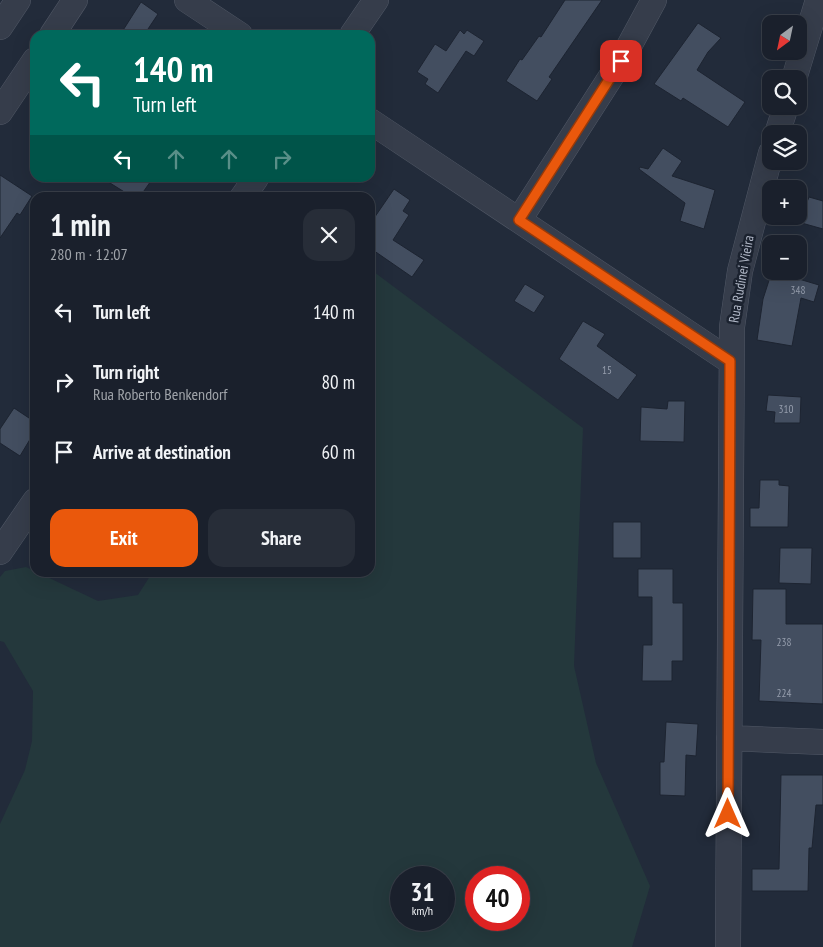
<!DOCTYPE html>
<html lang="en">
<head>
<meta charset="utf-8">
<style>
  body { margin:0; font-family:"PT Sans Narrow",sans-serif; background:#272d38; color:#f1f3f6; height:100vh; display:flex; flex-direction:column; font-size:19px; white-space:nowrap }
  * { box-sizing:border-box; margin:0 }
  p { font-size:16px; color:#9fa3a9 }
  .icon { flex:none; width:28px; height:28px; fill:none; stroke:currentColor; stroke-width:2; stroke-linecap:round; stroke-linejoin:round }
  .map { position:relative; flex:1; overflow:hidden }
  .details { position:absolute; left:30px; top:192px; width:345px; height:385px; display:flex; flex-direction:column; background:#1a202c; border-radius:15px; box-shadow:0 5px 20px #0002,0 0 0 1px #383e48 }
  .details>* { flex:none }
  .top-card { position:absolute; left:30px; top:30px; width:345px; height:152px; border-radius:15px; box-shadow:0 5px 20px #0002,0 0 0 1px #383e48; background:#00695c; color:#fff; overflow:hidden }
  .needle { width:32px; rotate:213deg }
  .tools { position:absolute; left:762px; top:15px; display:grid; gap:10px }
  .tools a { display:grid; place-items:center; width:45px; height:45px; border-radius:10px; background:#1a202c; box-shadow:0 5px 20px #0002,0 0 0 1px #383e48; font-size:25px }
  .speed { position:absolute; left:390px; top:866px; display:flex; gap:10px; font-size:25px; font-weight:700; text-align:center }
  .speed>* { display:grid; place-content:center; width:65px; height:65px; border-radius:50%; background:#1a202c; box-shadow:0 5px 20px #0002,0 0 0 1px #383e48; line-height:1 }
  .speed small { font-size:12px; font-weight:400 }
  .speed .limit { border:8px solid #d22; background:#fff; color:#111 }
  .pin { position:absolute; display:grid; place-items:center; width:42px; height:42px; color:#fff; margin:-21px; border-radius:10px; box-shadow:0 2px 8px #0006 }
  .me { position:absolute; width:55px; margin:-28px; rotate:0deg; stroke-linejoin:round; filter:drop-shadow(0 0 4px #0008) }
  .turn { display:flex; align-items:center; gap:18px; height:105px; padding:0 20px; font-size:22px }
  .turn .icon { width:65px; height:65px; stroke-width:2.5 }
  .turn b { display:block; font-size:35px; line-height:42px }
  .lanes { display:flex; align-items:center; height:48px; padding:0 20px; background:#0003; justify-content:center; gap:25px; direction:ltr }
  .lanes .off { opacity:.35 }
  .round { display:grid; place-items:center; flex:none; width:52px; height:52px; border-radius:15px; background:#272d38 }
  .headline { display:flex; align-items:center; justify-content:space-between; height:85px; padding:0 20px }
  h1 { font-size:30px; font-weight:600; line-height:38px }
  .primary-button { display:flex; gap:10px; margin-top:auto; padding:10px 20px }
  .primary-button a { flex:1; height:58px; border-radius:15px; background:#ea580c; color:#fff; font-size:20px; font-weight:600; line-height:58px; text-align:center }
  .primary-button a+a { background:#272d38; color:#f1f3f6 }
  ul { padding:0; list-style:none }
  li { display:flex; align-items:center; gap:15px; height:70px; padding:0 20px }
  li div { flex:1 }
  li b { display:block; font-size:19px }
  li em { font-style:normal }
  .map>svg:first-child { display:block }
  .green { fill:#24383c; fill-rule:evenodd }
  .building { fill:#434e60; stroke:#1d2431 }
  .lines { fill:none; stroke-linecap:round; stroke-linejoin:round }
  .minor-casing { stroke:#515866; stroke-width:26 }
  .minor { stroke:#363d4b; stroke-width:25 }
  .route-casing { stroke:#983908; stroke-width:12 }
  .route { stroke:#ea580c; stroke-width:9 }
  .labels { text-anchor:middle; stroke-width:5; stroke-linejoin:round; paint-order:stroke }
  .number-label { font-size:11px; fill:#969ead }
  .street-label { font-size:14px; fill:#b1b8c7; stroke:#1b222f }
</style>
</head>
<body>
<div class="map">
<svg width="823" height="947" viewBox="0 0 823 947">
  <rect width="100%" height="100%" fill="#222b3a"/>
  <path class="green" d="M370 269 583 428 574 666 596 763 650 886 632 947H0V824L25 770 32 741 33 691 4 642 0 641V577L5 571 26 567 98 601 138 595 152 573 370 572ZM401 878H444V920H401ZM476 878H519V920H476Z"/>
  <path class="building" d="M565 0H602L549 77 552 79 537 101 506 81 520 59 522 60 539 36 541 37Z
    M141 2 158 14 144 35H120Z
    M698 23 721 38 708 52 697 70 745 102 728 127 683 98 681 101 654 84Z
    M460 30 464 34 467 30 484 41 474 56 466 51 438 93 425 84 428 79 417 72 435 44 446 51Z
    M663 148 682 161 672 176 715 190 704 229 680 221 685 203 639 169 640 167 648 169Z
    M0 175 32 196 20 215 17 213 0 238Z
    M102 178H153L139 198H134Z
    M394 189 410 200 403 211 409 215 393 240 424 260 412 277 370 248V224Z
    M809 197 823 201V229L798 222 805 202H807Z
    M772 271 819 285 814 302 801 298 792 346 757 340 763 299Z
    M525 284 545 296 534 313 514 301Z
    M583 321 605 334 597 346 637 375 618 400 559 359Z
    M768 395 801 397 800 423H774L775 412 766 411Z
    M668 401H685L684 442 640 441 641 407 667 409Z
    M14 408 35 422V431L20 456 0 443V429Z
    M760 480H779V485L789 486 788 527H750V508H759Z
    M613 522H641V558H613Z
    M780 548H812L811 584 779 583Z
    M638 569H673V603H683V661H672V681H642L643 645H652V597H638Z
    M753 589H786V624H823V704L759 701 761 640H752Z
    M666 722 698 724 696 756 686 755 685 796 660 795V762H664Z
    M781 775H823V805H816L812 848H809L808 891H752V869H779Z"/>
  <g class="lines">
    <g class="minor-casing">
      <path id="minor" d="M187 0 240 35
        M0 27 18 0
        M52 35 75 0
        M352 35 376 0
        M794 79 818 0
        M0 112 35 60
        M370 121 730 361
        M777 134 786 106
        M242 198 256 178
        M519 220 621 61 654 0
        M0 552 35 501
        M729 738 823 742
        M728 947 732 327 740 271 771 153"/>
    </g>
    <use href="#minor" class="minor"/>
  </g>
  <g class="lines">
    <g class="route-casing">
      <path id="route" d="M621 61 519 220 730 361 728 814"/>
    </g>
    <use href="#route" class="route"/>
  </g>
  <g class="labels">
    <g class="number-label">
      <text x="798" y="294">348</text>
      <text x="607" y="374">15</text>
      <text x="786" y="413">310</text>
      <text x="784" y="646">238</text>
      <text x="784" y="697">224</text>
    </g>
    <g class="street-label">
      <text transform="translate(741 279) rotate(-80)" y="5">Rua Rudinei Vieira</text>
    </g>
  </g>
</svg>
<div class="tools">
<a><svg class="needle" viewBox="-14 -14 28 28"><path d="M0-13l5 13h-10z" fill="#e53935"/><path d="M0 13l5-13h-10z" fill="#9fa3a9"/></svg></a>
<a><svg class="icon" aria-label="search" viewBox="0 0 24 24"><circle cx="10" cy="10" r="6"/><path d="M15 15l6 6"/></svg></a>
<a><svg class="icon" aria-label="layers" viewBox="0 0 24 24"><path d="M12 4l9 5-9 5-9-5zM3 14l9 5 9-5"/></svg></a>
<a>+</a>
<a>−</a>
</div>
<div class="speed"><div>31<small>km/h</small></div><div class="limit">40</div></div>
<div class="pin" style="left:621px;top:61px;background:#d93025"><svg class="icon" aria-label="arrive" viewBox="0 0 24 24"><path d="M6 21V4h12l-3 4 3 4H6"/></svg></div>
<svg class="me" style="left:728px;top:814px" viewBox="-20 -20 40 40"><path d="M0-17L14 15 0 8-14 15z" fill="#ea580c" stroke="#fff" stroke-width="4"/></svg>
<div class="top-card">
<div class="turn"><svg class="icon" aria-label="left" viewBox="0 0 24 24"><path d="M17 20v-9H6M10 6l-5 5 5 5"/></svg><div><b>140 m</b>Turn left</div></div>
<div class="lanes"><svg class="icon" aria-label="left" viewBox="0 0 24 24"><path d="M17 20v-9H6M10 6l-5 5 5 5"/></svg><svg class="icon off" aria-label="ahead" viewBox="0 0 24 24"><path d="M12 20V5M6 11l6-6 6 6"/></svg><svg class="icon off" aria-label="ahead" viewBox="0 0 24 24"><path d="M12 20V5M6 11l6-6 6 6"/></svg><svg class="icon off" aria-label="right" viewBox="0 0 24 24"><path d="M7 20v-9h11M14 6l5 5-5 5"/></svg></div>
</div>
<section class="details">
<div class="headline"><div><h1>1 min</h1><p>280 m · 12:07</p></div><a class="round"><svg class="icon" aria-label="close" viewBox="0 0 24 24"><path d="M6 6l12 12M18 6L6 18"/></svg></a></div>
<ul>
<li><svg class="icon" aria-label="left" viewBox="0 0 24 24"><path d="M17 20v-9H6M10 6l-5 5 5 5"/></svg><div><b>Turn left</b></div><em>140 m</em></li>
<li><svg class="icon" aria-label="right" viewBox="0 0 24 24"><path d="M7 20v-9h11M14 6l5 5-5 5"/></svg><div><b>Turn right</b><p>Rua Roberto Benkendorf</p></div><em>80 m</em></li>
<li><svg class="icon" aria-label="arrive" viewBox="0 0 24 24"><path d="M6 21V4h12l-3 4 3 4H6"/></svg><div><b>Arrive at destination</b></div><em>60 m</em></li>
</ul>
<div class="primary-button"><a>Exit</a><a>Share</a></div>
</section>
</div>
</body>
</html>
